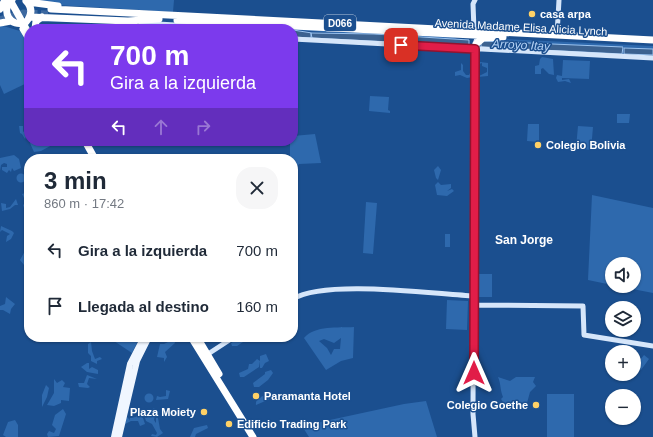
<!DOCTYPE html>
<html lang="es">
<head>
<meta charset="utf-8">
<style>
  body { margin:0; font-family:Arial,sans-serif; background:#f6f6f7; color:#1f2937; height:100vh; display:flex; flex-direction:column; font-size:15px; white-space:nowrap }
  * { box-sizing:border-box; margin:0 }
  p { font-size:13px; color:#747a83 }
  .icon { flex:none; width:22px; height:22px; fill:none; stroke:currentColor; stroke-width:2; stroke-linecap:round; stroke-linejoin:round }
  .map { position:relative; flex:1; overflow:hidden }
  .drawer { position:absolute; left:24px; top:154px; width:274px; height:188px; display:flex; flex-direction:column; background:#fff; border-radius:16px; box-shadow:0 1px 3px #0004 }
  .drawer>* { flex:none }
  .banner { position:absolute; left:24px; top:24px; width:274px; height:122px; border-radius:16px; box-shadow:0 1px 3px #0004; background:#7c3aed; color:#fff; overflow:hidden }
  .buttons { position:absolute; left:605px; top:257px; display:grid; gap:8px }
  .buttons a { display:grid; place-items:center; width:36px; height:36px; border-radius:50%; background:#fff; box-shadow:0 1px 3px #0004; font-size:20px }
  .pin { position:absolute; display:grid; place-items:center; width:34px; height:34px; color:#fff; margin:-17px; border-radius:8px; box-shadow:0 2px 6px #0006 }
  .me { position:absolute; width:44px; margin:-22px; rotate:0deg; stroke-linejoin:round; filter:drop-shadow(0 0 3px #0008) }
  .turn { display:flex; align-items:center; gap:14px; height:84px; padding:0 20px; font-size:18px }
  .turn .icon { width:52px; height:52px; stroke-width:2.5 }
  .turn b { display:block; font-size:28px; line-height:34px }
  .lanes { display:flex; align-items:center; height:38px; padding:0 20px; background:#0003; justify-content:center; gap:20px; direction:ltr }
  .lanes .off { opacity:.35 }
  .round { display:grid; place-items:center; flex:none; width:42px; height:42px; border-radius:16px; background:#f6f6f7 }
  .overview { display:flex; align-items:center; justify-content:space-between; height:68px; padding:0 20px }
  h1 { font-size:24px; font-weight:800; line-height:30px }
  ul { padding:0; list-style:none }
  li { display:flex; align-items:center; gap:12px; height:56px; padding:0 20px }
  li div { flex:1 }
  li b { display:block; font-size:15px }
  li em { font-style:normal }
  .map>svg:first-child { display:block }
  .green { fill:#2e69ad; fill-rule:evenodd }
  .water { fill:#3c6290; stroke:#9cc4f0 }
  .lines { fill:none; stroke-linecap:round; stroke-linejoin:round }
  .highway-tunnel { stroke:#3d69a0; stroke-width:7; stroke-dasharray:7 3.5; stroke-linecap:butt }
  .secondary { stroke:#d6e6fa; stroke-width:5 }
  .primary { stroke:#f0f6ff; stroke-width:6 }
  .highway { stroke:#fff; stroke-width:7 }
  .highway-bridge { stroke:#fff; stroke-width:7 }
  .route-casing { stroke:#92132f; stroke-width:10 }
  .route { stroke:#e11d48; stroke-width:7 }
  .poi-dot { fill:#ffd166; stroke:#1b4f8f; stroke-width:1.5 }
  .labels { text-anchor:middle; stroke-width:3; stroke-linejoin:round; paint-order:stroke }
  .shield { fill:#1b4f8f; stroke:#bbcadd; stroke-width:1 }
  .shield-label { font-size:10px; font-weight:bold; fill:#fff }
  .poi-label { font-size:11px; font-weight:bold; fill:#fff; stroke:#1b4f8f; text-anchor:start }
  .street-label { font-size:11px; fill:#fff; stroke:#1b4f8f }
  .water-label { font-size:12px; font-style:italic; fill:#b5d3f5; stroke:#1b4f8f }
  .neighbourhood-label { font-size:12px; font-weight:bold; fill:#fff; stroke:#1b4f8f }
</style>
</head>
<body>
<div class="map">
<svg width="653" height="437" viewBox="0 0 653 437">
  <rect width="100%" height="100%" fill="#1b4f8f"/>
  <path class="green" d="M28 0H174L173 12 57 5Z
    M213 24 319 29 342 32 349 31 451 36 457 39 323 32Z
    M0 25 20 31 29 46V82L4 94 0 85Z
    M504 39 653 46V49L484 41Z
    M542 57 553 59 554 75 549 74 543 68 541 69V74H535V66L539 65 540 59Z
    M563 60 590 61 589 79 562 78V80L569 79 571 83 565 81 558 82 556 78 557 75 562 76Z
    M480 62 488 63V76L477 77 487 72V68L482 66V63L479 64Z
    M461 63 463 65V71L466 75H469L471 71 472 77 467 78 460 75 455 76V72L461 70Z
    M370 96 389 97 388 110 390 111V113L369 111Z
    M617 114H630L629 123H617Z
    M528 124H539V142L527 141Z
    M19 126H23V132L26 130 29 131 25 139 22 134 20 133Z
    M578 126 593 127 591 150 576 148Z
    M315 134 321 163 299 164 297 167H293V159H290V141H293V136Z
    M31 141H51L52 145 41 151 34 152 30 143Z
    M14 155 19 159 21 168 14 171 12 168 11 172 9 170 7 173 2 170V167H7V164L4 163 1 165 0 171V158Z
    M438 166 441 170 438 180 436 178 434 170Z
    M16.5 178a4.5 4.5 0 1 1 9 0a4.5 4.5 0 1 1-9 0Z
    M438 182 441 185 451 184V188L447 191 452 189 454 191 447 196 437 195 435 185Z
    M25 193 27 196H29V208H24L23 205 26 202 22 194Z
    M592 195 653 208V293L617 286H634V264H612V285L588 280Z
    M16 199 18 205H15L10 209 2 211 1 203 6 204V208L10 207Z
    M366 202 377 203 373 254 363 253Z
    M1 226 12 231 14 233 11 239 6 242 7 236 10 234 2 230 0 232Z
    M445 234H450V247H445Z
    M28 250 27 256 29 263 26 262 24 265 20 260 25 251Z
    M479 274H492V297H478Z
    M6 297 15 304 11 309 10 314 3 310H0V306L5 304Z
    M447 300 468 301 467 330 446 329Z
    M354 327 353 358 341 361 326 370 304 338C315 325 338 328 354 327ZM341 338 340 349H334L331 355 327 348 319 341 324 339 334 343Z
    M108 337H140L132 353Z
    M241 337 246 340 237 346H232L231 343Z
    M174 339 175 343 165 352 167 357 164 362V358L157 357 160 344H164Z
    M91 342 92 351 95 359 100 357 102 359 97 361V364L91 361V356L88 353V344Z
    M266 354 269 361 265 363 262 368H260V356Z
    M644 355 649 359 641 370 635 366Z
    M257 359 260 361 259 367 244 377H240L239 373 248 369 249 364H252Z
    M87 363H89V369L92 367 98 370V374L87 372 81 367Z
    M271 370 273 373 268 380 259 387H254L253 383 265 374V372Z
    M87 375 97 379 89 378 87 384 90 387 88 388 79 387 78 383H84Z
    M498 377 510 381 516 377H535L533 382 536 386 530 392 527 403 522 406 520 402 508 410 501 399 503 397C500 390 501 384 498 377Z
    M54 379 57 383 62 380 65 383 63 387 70 388 69 401 61 400V403L54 406 47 405 54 393Z
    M46 385 49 388 47 397 42 407V395Z
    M166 390 170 391 168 399 156 400 157 396 160 397 166 396Z
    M144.5 398a4.5 4.5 0 1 1 9 0a4.5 4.5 0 1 1-9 0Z
    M547 394H574V437H547Z
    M265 395 270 399 256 405C255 399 261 397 265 395Z
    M426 401 437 437H309L302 426 404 404Z
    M154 408 156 412 152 413 155 415 154 420 156 423V418H158L160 429 163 433 157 437 151 436 152 434 156 435 157 433 152 424 146 421 145 418Z
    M63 409 66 414 59 436 48 437 47 434 49 431 54 433 56 429 52 425 55 415Z
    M138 414 143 418 145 424 140 426 138 421H131L125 424 126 416 129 419V421L130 418 136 417Z
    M15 420 18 425V437H6L3 435 8 422Z
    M207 425 208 428 196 434 195 437H190L194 428Z"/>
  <path class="water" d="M213 26 268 29H274H213Z
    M293 30 312 33 374 34 469 40V46L312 38 311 33V38L293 37Z
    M481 41 623 47 622 54 481 47Z
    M624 48 653 49V55L624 54Z"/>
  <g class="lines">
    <path class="highway-tunnel" d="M0 20 23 13 51 14"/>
    <path class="secondary" d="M141 23 192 26 201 29
      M474 30 473 4 475 0
      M557 35 559 0
      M293 39 653 58
      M293 299C325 279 433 294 474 296
      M474 305 583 306 584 335 653 346
      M205 356 234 337
      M475 437 473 414 474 79 476 41"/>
    <path class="primary" d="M114 437 130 364 144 337
      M119 437 137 361 149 337"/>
    <path class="highway" d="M12 0C0 10 10 29 26 22 32 15 33 8 26 1
      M28 2 58 6
      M0 9 5 0
      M51 9 653 40
      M30 17 128 21 159 19
      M177 20 493 36
      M0 23 11 21
      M23 29 29 39
      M35 29 36 21 42 17
      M476 44 483 38 503 37
      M85 141 95 159
      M191 337 253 437
      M197 337 219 374"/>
    <path class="highway-bridge" d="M10 0 29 34"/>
  </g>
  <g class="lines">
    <g class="route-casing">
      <path id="route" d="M401 45 475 49 474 373"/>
    </g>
    <use href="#route" class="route"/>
  </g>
  <g class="poi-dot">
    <circle cx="532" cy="14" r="4"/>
    <circle cx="538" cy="145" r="4"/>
    <circle cx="256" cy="396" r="4"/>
    <circle cx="536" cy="405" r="4"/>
    <circle cx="204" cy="412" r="4"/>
    <circle cx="229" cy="424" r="4"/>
  </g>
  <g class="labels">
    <rect class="shield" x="324" y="15" width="32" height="16" rx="3"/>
    <g class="shield-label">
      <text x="340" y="27">D066</text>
    </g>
    <g class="poi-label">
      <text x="540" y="18">casa arpa</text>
      <text x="546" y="149">Colegio Bolivia</text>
      <text x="264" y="400">Paramanta Hotel</text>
      <text x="528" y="409" text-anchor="end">Colegio Goethe</text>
      <text x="196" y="416" text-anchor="end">Plaza Moiety</text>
      <text x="237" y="428">Edificio Trading Park</text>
    </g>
    <g class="street-label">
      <text transform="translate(521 27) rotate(3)" y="4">Avenida Madame Elisa Alicia Lynch</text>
    </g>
    <g class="water-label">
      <text transform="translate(521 45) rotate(3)" y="4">Arroyo Itay</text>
    </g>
    <g class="neighbourhood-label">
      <text x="524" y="244">San Jorge</text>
    </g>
  </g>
</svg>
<div class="buttons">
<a><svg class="icon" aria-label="sound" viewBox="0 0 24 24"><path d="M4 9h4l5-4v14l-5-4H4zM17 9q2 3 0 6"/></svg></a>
<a><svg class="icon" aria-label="layers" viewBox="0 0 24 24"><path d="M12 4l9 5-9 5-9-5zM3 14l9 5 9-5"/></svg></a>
<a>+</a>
<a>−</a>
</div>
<div class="pin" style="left:401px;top:45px;background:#d93025"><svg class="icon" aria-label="arrive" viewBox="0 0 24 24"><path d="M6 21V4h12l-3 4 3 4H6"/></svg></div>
<svg class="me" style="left:474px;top:373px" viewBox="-20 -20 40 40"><path d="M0-17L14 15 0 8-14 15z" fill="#e11d48" stroke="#fff" stroke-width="4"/></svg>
<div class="banner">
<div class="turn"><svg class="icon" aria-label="left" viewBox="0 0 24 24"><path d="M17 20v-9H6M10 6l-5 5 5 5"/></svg><div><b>700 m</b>Gira a la izquierda</div></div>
<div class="lanes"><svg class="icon" aria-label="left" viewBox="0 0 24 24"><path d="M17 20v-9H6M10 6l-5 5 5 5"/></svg><svg class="icon off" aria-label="ahead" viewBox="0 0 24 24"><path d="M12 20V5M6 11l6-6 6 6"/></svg><svg class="icon off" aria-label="right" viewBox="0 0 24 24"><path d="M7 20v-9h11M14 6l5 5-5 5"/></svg></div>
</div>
<section class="drawer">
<div class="overview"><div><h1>3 min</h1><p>860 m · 17:42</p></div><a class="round"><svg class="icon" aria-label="close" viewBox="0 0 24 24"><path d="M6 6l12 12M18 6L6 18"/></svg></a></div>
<ul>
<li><svg class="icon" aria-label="left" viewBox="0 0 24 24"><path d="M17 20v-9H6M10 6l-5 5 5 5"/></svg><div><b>Gira a la izquierda</b></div><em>700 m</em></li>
<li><svg class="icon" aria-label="arrive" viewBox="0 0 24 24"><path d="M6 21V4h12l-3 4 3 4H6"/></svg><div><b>Llegada al destino</b></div><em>160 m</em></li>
</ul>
</section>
</div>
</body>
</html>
